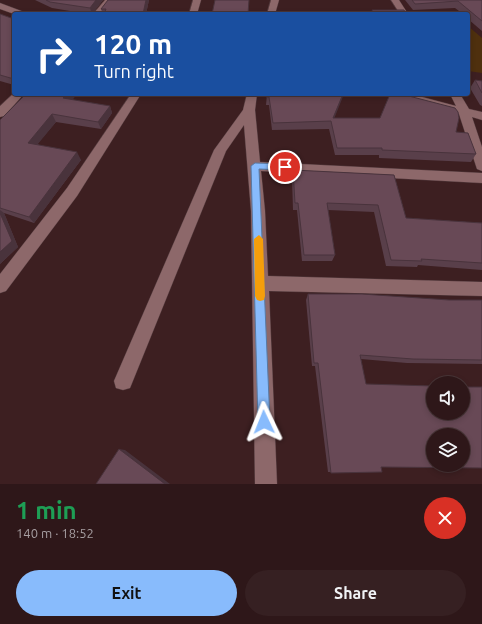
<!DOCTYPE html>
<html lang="en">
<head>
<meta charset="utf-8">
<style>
  body { margin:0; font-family:Ubuntu,sans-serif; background:#362022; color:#f1f3f6; height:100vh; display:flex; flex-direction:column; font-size:15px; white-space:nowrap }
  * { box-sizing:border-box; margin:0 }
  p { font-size:13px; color:#a79fa2 }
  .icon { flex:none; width:22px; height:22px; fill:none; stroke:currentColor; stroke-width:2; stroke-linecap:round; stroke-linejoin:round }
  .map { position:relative; height:484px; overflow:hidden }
  .side { display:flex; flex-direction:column; background:#2e1719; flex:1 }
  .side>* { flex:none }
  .hud { position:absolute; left:12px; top:12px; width:458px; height:84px; border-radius:4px; box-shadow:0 2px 6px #0003,0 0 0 1px #493638; background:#1a4fa0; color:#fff; overflow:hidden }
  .controls { position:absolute; left:426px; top:376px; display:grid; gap:8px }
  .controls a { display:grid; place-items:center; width:44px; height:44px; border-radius:50%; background:#2e1719; box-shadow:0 2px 6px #0003,0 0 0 1px #493638; font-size:20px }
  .pin { position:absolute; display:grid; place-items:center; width:34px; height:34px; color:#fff; margin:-17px; border:2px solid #fff; border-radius:50%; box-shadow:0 1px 4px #0007 }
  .me { position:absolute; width:44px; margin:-22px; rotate:358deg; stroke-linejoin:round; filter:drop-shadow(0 0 3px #0008) }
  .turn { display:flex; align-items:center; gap:14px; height:84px; padding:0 16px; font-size:18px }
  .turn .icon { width:52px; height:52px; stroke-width:2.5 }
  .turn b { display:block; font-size:28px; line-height:34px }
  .round { display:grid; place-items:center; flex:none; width:42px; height:42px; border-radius:21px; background:#362022 }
  .head { display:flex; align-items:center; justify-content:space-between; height:68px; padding:0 16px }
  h1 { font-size:24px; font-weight:700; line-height:30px; color:#1e9e55 }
  .primary-button { display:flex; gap:8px; margin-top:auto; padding:8px 16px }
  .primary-button a { flex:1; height:46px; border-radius:24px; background:#88bbfc; color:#111; font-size:16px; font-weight:700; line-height:46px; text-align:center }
  .primary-button a+a { background:#362022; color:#f1f3f6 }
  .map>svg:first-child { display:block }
  .green { fill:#4f300e }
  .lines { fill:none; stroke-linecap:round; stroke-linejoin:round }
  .minor-casing { stroke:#523a3d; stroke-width:1 }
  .minor { fill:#8d686a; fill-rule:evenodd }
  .wall { fill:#593f4a }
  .shaded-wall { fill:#49333c }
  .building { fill:#684956; stroke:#49333c; fill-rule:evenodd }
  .route { fill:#88bbfc; stroke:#587aa4 }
  .slow { fill:#f59e0b }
</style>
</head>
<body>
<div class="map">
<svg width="482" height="484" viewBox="0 0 482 484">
  <rect width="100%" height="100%" fill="#3d1f21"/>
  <path class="green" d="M468 26 482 38V73L468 71Z"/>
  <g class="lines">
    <g class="minor-casing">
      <path id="minor" d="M105 0H113L102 14H93Z
        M193 0H201L197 14H189Z
        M271 0H279L275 14H267Z
        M391 0H399L408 14H400Z
        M0 3 24 12 25 14H14L0 9Z
        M14 93 24 94 4 116 0 117V106Z
        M131 94H141L77 196 6 291 0 293V274L67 188Z
        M247 94H257L255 110 260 162 482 173V183L261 171 265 211 268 276 482 282V296L269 291 277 484H255L251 211 244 125 226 151 130 388 123 390 116 388 114 381 214 150 243 110Z
        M393 94H411L456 106 450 94H460L469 109 482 112V120L472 117 482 147V171L477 169 476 166 459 114 394 96Z"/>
    </g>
    <use href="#minor" class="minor"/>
  </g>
  <path class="wall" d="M35 0H103L92 14H88L52 8Z
    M149 0 146 14H103L101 9Z
    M405 0H482V31L468 19V14H463L455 8 413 10Z
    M0 14 14 19V85L0 81Z
    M475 80 482 81V106L480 105 470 88Z
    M26 94H77L72 100 110 106 112 113 101 129 56 122 37 144 81 160 34 223 4 213 18 247 0 264V120Z
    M267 94 334 118 456 132 476 154 471 162 379 158V155H335L329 129 272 130 269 105H266Z
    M293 170 394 175 406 218 482 223V270L418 265 417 267 386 266 374 212 328 210 335 255 332 261H302L297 210H293L292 178Z
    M308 294 449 300H482V364L407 363 361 359 382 472H328L315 366H312L306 300Z"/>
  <path class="shaded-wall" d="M96 0H103L92 14 90 8Z
    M146 0H149L146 14H143Z
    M67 94H77L67 106 63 98Z
    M343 94H344L332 124 333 118Z
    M110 106 112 113 101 129 98 122Z
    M52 114 56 122 33 150 28 143Z
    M77 152 81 160 34 223 29 217Z
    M0 210 4 213 18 247 0 264Z
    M119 449 125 450 170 484H165Z"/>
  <path class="building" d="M46 0H96L90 8 50 2Z
    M108 0H146L143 14H104L106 9H101Z
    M215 0H249L248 14H212Z
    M412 0H482V21L458 1 415 4Z
    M372 10H404L406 14H374Z
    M0 14 14 19V79L0 75Z
    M475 80 482 81V93Z
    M26 94H67L63 98 110 106 98 122 52 114 28 143 77 152 29 217 0 208V120Z
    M267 94H343L333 118H380L390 94H401L455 108 458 112 459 118 456 132 468 133 476 154 382 150V148H337L331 121 273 123 269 97H266Z
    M293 170 394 175 406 218 482 223V263L421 259 422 261 391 260 378 205 327 203 335 255H304L298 203H295Z
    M0 213 12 241 0 252Z
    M308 294H362L449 300H482V360L413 359 360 355 366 384 433 386V413H463V387H482V468L381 467 382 472 331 473 318 363H314ZM433 435H463V465H433Z
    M119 449 165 484H96Z"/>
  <path class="route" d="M255 163 285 164 289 167 285 170 259 169 270 422 269 426 264 428 260 426 258 422 251 166Z"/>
  <path class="slow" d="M259 235 263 239 265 296 264 300 260 301 257 300 255 296 254 239Z"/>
</svg>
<div class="controls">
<a><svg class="icon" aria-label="sound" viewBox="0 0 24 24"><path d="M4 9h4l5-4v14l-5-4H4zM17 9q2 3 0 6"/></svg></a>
<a><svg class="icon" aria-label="layers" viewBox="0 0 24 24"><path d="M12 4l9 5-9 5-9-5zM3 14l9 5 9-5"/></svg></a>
</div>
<div class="pin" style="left:285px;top:167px;background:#d93025"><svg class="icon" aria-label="arrive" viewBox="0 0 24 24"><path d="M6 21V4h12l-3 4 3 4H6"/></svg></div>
<svg class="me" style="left:264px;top:422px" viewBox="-20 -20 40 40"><path d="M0-17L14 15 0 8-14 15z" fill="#88bbfc" stroke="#fff" stroke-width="4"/></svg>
<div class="hud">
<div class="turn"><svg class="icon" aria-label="right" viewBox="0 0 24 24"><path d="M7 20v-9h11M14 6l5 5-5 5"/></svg><div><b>120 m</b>Turn right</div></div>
</div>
</div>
<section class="side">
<div class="head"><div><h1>1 min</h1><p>140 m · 18:52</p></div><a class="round" style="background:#d93025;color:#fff"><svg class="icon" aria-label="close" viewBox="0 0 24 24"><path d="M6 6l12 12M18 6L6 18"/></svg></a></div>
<div class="primary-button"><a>Exit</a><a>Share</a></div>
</section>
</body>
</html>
